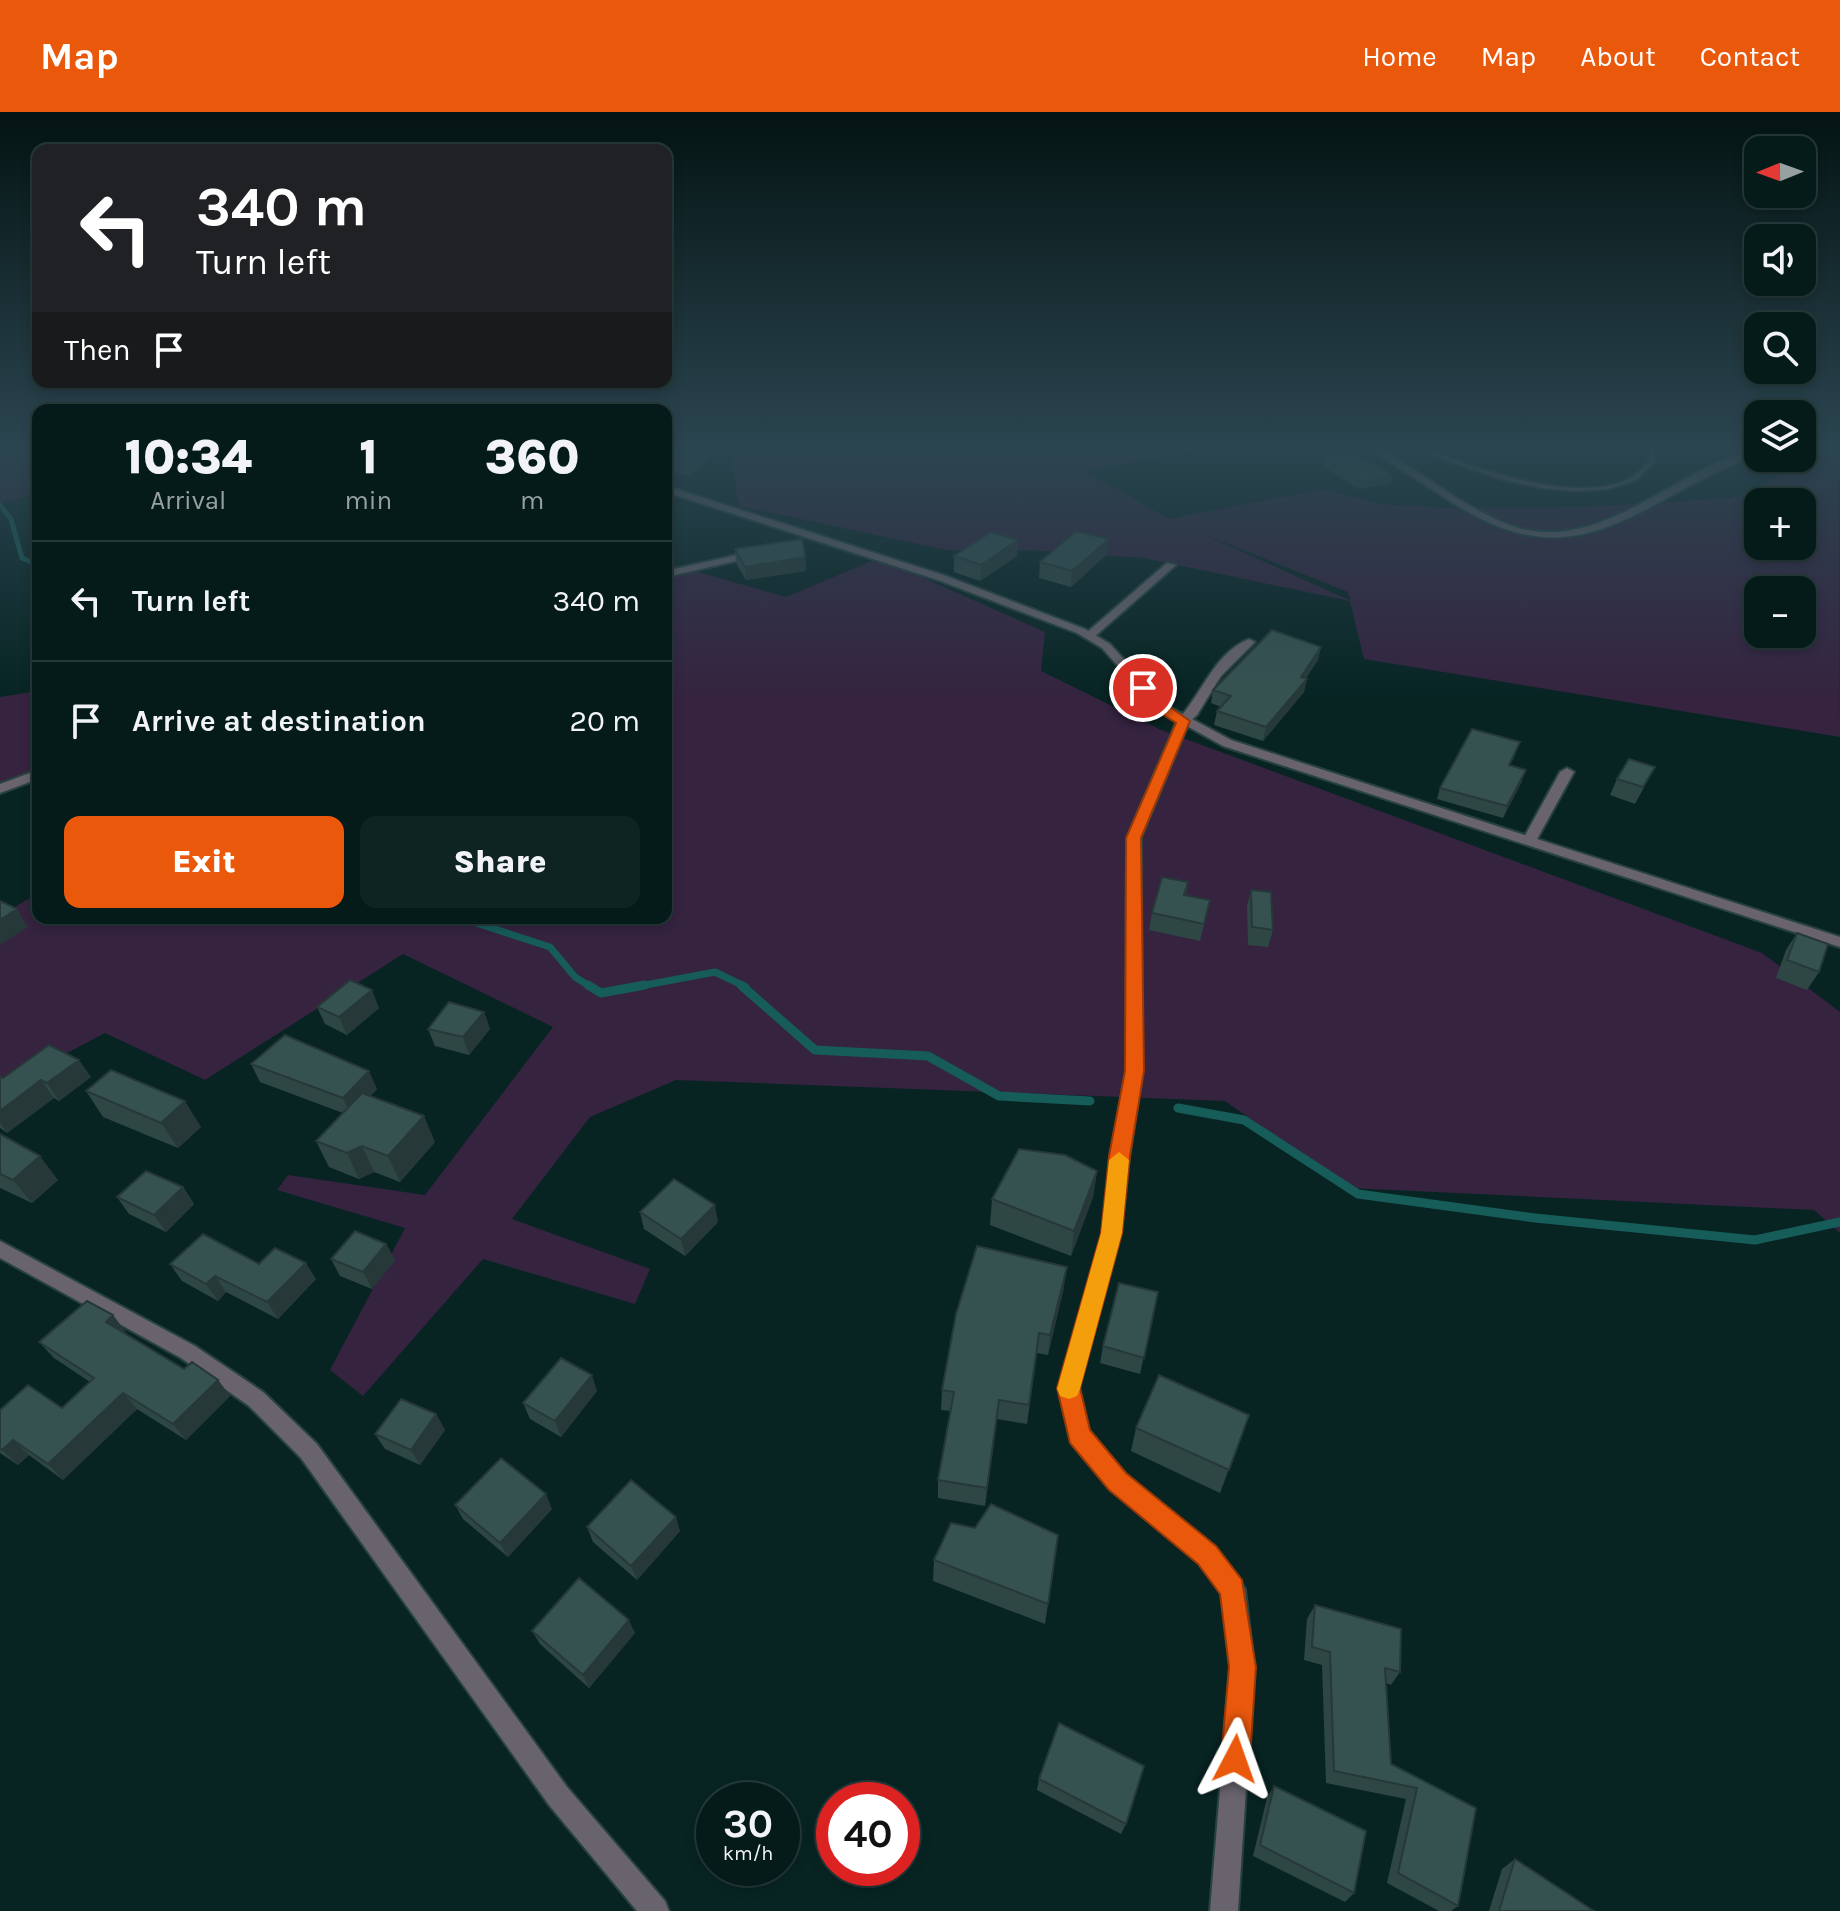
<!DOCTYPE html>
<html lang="en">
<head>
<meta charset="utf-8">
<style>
  body { margin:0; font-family:Karla,sans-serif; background:#0e2423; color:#f1f3f6; height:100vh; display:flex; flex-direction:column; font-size:30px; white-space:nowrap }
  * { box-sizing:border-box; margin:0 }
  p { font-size:26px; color:#97a1a2 }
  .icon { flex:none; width:44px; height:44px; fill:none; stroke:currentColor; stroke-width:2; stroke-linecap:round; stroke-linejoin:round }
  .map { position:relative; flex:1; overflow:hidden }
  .details { position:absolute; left:32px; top:292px; width:640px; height:520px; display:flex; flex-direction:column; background:#051b1a; border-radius:16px; box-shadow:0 4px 12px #0003,0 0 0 2px #263939 }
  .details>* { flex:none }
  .top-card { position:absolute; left:32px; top:32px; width:640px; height:244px; border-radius:16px; box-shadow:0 4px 12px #0003,0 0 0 2px #263939; background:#202124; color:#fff; overflow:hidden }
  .needle { width:52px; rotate:269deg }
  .controls { position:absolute; left:1744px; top:24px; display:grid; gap:16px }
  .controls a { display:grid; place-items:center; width:72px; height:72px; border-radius:16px; background:#051b1a; box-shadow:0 4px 12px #0003,0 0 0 2px #263939; font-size:40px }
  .speed { position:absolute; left:696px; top:1670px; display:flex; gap:16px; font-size:40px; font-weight:700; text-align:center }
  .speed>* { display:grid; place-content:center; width:104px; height:104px; border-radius:50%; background:#051b1a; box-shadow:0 4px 12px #0003,0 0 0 2px #263939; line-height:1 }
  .speed small { font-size:20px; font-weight:400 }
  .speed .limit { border:12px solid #d22; background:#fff; color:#111 }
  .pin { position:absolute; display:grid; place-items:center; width:68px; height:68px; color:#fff; margin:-34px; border:4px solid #fff; border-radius:50%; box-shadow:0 2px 8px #0007 }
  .me { position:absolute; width:88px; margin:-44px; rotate:4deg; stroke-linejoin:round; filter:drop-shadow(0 0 6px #0008) }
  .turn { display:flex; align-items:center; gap:28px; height:168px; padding:0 32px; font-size:36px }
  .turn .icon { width:104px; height:104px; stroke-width:2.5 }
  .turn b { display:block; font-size:56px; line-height:68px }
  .then { display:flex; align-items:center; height:76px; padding:0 32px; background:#0003; gap:16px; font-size:30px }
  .eta { display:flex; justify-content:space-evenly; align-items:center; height:136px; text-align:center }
  .eta b { font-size:48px; font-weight:800; line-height:56px }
  .button { display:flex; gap:16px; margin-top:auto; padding:16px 32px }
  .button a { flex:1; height:92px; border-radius:16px; background:#ea580c; color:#fff; font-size:32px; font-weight:800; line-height:92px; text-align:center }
  .button a+a { background:#0e2423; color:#f1f3f6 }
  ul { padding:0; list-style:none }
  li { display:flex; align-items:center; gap:24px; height:120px; padding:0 32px; border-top:2px solid #263939 }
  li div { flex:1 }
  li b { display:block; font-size:30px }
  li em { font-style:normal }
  header { display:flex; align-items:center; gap:48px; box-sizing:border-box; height:112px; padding:0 40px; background:#ea580c; color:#fff }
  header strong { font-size:38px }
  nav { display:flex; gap:44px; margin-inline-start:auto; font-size:28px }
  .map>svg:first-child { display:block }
  .green { fill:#352340; fill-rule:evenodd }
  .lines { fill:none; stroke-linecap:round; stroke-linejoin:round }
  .stream-far2 { stroke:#165c59; stroke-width:5 }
  .stream-far1 { stroke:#165c59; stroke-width:7 }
  .stream { stroke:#165c59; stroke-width:9 }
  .service-casing { stroke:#274241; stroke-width:4 }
  .minor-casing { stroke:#274241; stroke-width:4 }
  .tertiary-casing { stroke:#274241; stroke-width:4 }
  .service { fill:#68636c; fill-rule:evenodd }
  .minor { fill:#68636c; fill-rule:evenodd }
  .tertiary { fill:#68636c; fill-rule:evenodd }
  .wall { fill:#2e4745 }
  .shaded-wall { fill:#263938 }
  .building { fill:#365250; stroke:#263938; stroke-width:2 }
  .route { fill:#ea580c; stroke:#983908; stroke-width:2 }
  .slow { fill:#f59e0b }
</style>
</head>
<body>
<header>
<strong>Map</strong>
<nav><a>Home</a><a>Map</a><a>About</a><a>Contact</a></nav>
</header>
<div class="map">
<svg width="1840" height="1799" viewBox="0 0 1840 1799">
  <rect width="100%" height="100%" fill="#072423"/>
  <path class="green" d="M0 336H38V381L0 391Z
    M729 336H1211L1084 359 1169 407 1324 377 1379 392 1444 396 1586 395 1732 386 1839 337 1840 625 1364 547 1350 489 1144 446 1027 438H947L739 394ZM1758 390H1802V434H1758ZM1198 420 1348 480 1350 488H1349ZM1758 478H1802V522H1758Z
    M879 446 1045 520 1041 559 1159 617 1762 841 1840 900V1121L1814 1098 1349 1076 1225 989 676 968 590 1005 512 1107 650 1157 635 1192 483 1147 363 1284 330 1258 405 1116 277 1078 288 1063 425 1083 553 915 403 842 205 968 105 921 0 976V804L38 781V806H666V451L786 485Z
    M38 579V656L0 673V585Z"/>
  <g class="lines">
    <path class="stream-far2" d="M0 393 11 407 22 446 38 453"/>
    <path class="stream-far1" d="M461 806 550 835 575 865 591 875
      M635 875 715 860 746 875"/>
    <path class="stream" d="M588 873 601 881 645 873
      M741 873 815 938 928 944 999 984 1090 989
      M1178 996 1244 1008 1358 1082 1535 1106 1755 1128 1840 1110"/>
    <g class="service-casing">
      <path id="service" d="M1419 336H1428C1476 359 1582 393 1631 366 1638 362 1644 354 1649 349V336H1655V349L1636 368 1608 377 1577 379 1542 376 1504 368 1442 347Z"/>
    </g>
    <g class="minor-casing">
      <path id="minor" d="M1371 336H1382C1423 362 1462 394 1507 412 1579 441 1645 386 1706 356 1722 348 1740 342 1757 336L1758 342C1705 361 1665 391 1615 412 1540 443 1489 416 1427 374 1408 362 1388 350 1371 336Z
        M754 439 758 440V444L666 465V459Z
        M1167 451 1176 453 1093 526H1085V522Z
        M1249 527 1255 530 1221 564 1197 603 1187 612H1179L1177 609C1201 584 1214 541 1249 527Z
        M1567 656 1574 660 1536 729 1534 732H1524L1522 729 1560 660Z
        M0 1129 195 1234 263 1280 317 1332 567 1675 665 1789 669 1799H637L549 1693 301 1346 249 1294 181 1246 0 1146Z"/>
    </g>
    <g class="tertiary-casing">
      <path id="tertiary" d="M666 374 946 464 1085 517 1110 532 1166 593 1231 628 1840 825V835L1223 634 1187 614 1141 726 1142 959 1129 1044 1121 1121 1079 1276 1089 1319 1125 1362 1215 1435 1245 1477 1254 1555 1238 1799H1210L1230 1555 1222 1481 1199 1451 1109 1376 1072 1330 1059 1276 1103 1121 1111 1044 1126 959 1127 726 1177 609 1158 599 1102 536 1077 521 938 468 666 380Z
        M38 658V667L0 681V672Z"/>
    </g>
    <use href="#service" class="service"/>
    <use href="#minor" class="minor"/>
    <use href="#tertiary" class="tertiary"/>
  </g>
  <path class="wall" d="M666 336H709L710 347 690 363 666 359Z
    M1324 347 1391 371 1358 377 1323 354Z
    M1018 428 1017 444 980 469 954 460V444Z
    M735 437 805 445 806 459 746 468 736 451Z
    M1107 442 1071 475 1039 466 1040 450Z
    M1321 535 1318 548 1306 566 1304 580 1263 629 1214 613 1217 599 1221 595 1211 591 1213 578Z
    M1516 641 1510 653 1522 669 1503 706 1437 687 1440 676Z
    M1655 655 1635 692 1610 683 1617 667Z
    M1188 770 1186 783 1210 788 1200 829 1149 818 1152 801Z
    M1251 778 1273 818 1268 835 1248 833 1247 795Z
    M1797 821 1819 860 1807 878 1776 866 1786 838Z
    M317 895 379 896 347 923 325 912Z
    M484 900 490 917 469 943 435 934 428 917Z
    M251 952 377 977 370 984 435 1030 400 1070 374 1060 359 1067 329 1055 316 1029 343 1001 260 970Z
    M0 964 3 966 91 965 59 989 54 986 7 1021 0 1016Z
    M86 979 201 1015 178 1036 103 1005Z
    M0 1022 58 1068 32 1091 0 1076Z
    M1097 1059 1093 1085 1071 1144 990 1113 992 1087Z
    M183 1075 194 1092 166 1120 129 1102 117 1085Z
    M640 1100 718 1110 685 1144 644 1117Z
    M386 1132 395 1148 372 1177 340 1164 331 1147Z
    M170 1152H259L316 1167 278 1207 226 1180 218 1189 182 1169Z
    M1064 1175 1048 1243 1037 1241 1027 1312 997 1307 985 1394 938 1386V1368L951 1299 941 1298 942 1278Z
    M1158 1180 1140 1262 1100 1251 1103 1234Z
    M126 1220 124 1221 184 1257 218 1268 230 1284 186 1328 137 1297 63 1368 29 1343 18 1353 0 1341V1298L62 1296 90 1270 54 1246 39 1230Z
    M597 1279 561 1325 530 1307 523 1291Z
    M436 1302 445 1318 420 1353 385 1337 375 1322Z
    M1249 1303 1220 1381 1131 1339 1136 1316Z
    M455 1393 552 1397 508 1445 463 1407Z
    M587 1415 680 1419 637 1468 593 1430Z
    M975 1416 1048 1492 1045 1512 933 1469 934 1448Z
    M1315 1493 1400 1560 1391 1573 1386 1571 1391 1652 1476 1696 1458 1794 1451 1799H1439L1387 1771 1406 1687 1326 1671 1322 1553 1304 1548 1307 1507Z
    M532 1519 635 1521 589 1576 540 1532Z
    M1039 1667 1126 1712 1121 1722 1037 1678Z
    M1274 1674 1354 1781 1345 1790 1253 1744 1267 1686Z
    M1515 1747 1594 1799H1489L1502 1757Z"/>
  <path class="shaded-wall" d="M704 336H709L710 347 690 363 688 348Z
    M1393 364 1391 371 1358 377 1360 370Z
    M1109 427 1107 442 1071 475 1072 459Z
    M1018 428 1017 444 980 469 981 453Z
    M805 445 806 459 746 468 745 455Z
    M1321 535 1318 548 1300 574 1307 567 1304 580 1263 629 1266 615Z
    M1526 658 1522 669 1503 706 1507 694Z
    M17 797 28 815 0 833V808Z
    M372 878 379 896 347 923 339 905Z
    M484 900 490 917 469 943 463 925Z
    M79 948 91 965 59 989 47 971Z
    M369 959 377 977 351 1003 343 986Z
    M41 968 54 986 7 1021 0 1011V999Z
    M185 989 201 1015 178 1036 161 1011Z
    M424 1004 435 1030 400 1070 388 1044Z
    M362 1034 374 1060 359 1067 347 1041Z
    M40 1044 58 1068 32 1091 13 1068Z
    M1097 1059 1093 1085 1071 1144 1074 1119Z
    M183 1075 194 1092 166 1120 154 1103Z
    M715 1093 718 1110 685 1144 681 1127Z
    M386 1132 395 1148 372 1177 363 1160Z
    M306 1151 316 1167 278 1207 267 1190Z
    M1067 1155 1064 1175 1048 1243 1050 1223Z
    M215 1164 226 1180 218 1189 206 1172Z
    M113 1203 126 1220 119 1226 106 1210Z
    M592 1263 597 1279 561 1325 555 1309Z
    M218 1268 230 1284 186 1328 173 1312Z
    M123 1281 137 1297 63 1368 48 1352Z
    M999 1288 997 1307 985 1394 987 1376Z
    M436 1302 445 1318 420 1353 411 1338Z
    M13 1328 29 1343 18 1353 2 1338Z
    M546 1382 552 1397 508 1445 500 1431Z
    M676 1405 680 1419 637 1468 631 1454Z
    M629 1508 635 1521 589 1576 583 1563Z"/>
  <path class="building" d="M666 336H704L688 348 666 345Z
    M1355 341 1393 364 1360 370 1324 347Z
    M1076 419 1109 427 1072 459 1040 450Z
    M991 420 1018 428 981 453 954 444Z
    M802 427 805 445 745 455 735 437Z
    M1272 518 1321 535 1301 565 1307 567 1266 615 1217 599 1231 584 1213 578Z
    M1472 617 1520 630 1509 653 1526 658 1507 694 1440 676Z
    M1629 647 1655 655 1643 675 1617 667Z
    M1162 765 1188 770 1184 783 1210 788 1204 812 1152 801Z
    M1251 778 1271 780 1273 818 1252 815Z
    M0 789 17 797 0 808Z
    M1797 821 1828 832 1819 860 1787 848Z
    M350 868 372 878 339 905 317 895Z
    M449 890 484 900 463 925 428 917Z
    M285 923 369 959 343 986 251 952Z
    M49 933 79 948 47 971 41 968 0 999V964L3 966Z
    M111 958 185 989 161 1011 86 979Z
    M362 981 424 1004 388 1044 362 1034 347 1041 316 1029Z
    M0 1022 40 1044 13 1068 0 1062Z
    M1019 1037 1065 1043 1097 1059 1074 1119 992 1087Z
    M146 1059 183 1075 154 1103 117 1085Z
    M674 1067 715 1093 681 1127 640 1100Z
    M355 1119 386 1132 363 1160 331 1147Z
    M203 1122 259 1152 275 1136 306 1151 267 1190 215 1164 206 1172 170 1152Z
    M977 1134 1067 1155 1050 1223 1039 1221 1029 1293 999 1288 987 1376 938 1368 954 1280 942 1278 956 1202Z
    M1119 1171 1158 1180 1144 1246 1103 1234Z
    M87 1189 113 1203 106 1210 184 1257 192 1250 218 1268 173 1312 123 1281 48 1352 13 1328 2 1338 0 1337V1298L28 1273 62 1296 94 1266 39 1230Z
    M561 1246 592 1263 555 1309 523 1291Z
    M1159 1263 1249 1303 1229 1358 1136 1316Z
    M401 1287 436 1302 411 1338 375 1322Z
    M501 1346 546 1382 500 1431 455 1393Z
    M631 1368 676 1405 631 1454 587 1415Z
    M991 1392 1058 1423 1048 1492 934 1448 951 1411 975 1416Z
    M579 1466 629 1508 583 1563 532 1519Z
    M1315 1493 1401 1517 1400 1560 1385 1556 1391 1652 1476 1696 1458 1794 1398 1761 1417 1676 1334 1659 1330 1540 1312 1535Z
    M1059 1611 1144 1654 1126 1712 1039 1667Z
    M1274 1674 1366 1719 1354 1781 1260 1733Z
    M1515 1747 1594 1799H1499Z"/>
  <linearGradient id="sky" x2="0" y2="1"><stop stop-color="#041413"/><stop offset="0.57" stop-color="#2b4550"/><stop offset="1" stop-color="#2b4550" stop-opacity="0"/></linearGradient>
  <rect width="1840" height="588" fill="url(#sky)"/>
  <path class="route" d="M1139 573H1148L1167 593 1190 609 1141 726 1144 959 1130 1044 1122 1121 1080 1276 1090 1318 1126 1361 1216 1434 1242 1468 1256 1555 1250 1647 1246 1657 1235 1661 1225 1657 1221 1647 1229 1555 1220 1482 1198 1452 1109 1378 1070 1331 1057 1276 1101 1121 1109 1044 1125 959 1126 726 1176 611 1157 599 1139 579Z"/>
  <path class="slow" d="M1119 1040 1129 1048 1122 1121 1080 1277 1077 1284 1069 1287 1060 1284 1057 1277 1101 1121 1109 1048Z"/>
</svg>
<div class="controls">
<a><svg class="needle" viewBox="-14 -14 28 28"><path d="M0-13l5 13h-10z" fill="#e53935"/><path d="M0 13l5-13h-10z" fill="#97a1a2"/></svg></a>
<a><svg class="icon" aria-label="sound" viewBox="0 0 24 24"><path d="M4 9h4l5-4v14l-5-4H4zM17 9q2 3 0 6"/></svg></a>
<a><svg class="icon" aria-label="search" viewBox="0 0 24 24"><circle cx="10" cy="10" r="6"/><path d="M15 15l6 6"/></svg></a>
<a><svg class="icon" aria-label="layers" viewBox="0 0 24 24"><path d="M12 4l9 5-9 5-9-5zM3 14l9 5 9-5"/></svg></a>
<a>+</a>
<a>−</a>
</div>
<div class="speed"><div>30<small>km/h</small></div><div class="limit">40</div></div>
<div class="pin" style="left:1143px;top:576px;background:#d93025"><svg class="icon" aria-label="arrive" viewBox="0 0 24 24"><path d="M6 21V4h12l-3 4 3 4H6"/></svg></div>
<svg class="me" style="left:1235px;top:1647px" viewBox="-20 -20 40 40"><path d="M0-17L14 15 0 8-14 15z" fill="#ea580c" stroke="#fff" stroke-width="4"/></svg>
<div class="top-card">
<div class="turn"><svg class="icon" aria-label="left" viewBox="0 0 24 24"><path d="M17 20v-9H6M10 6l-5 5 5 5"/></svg><div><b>340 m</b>Turn left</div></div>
<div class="then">Then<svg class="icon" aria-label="arrive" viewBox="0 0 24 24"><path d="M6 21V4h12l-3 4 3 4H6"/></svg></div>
</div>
<section class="details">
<div class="eta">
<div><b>10:34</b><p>Arrival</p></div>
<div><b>1</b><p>min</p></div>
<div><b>360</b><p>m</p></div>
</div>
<ul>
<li><svg class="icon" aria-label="left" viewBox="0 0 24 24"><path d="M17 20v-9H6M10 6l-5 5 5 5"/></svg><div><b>Turn left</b></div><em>340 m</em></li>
<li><svg class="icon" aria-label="arrive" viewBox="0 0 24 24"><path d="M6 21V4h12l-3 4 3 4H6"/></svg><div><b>Arrive at destination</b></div><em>20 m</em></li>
</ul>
<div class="button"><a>Exit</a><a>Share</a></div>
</section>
</div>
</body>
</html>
